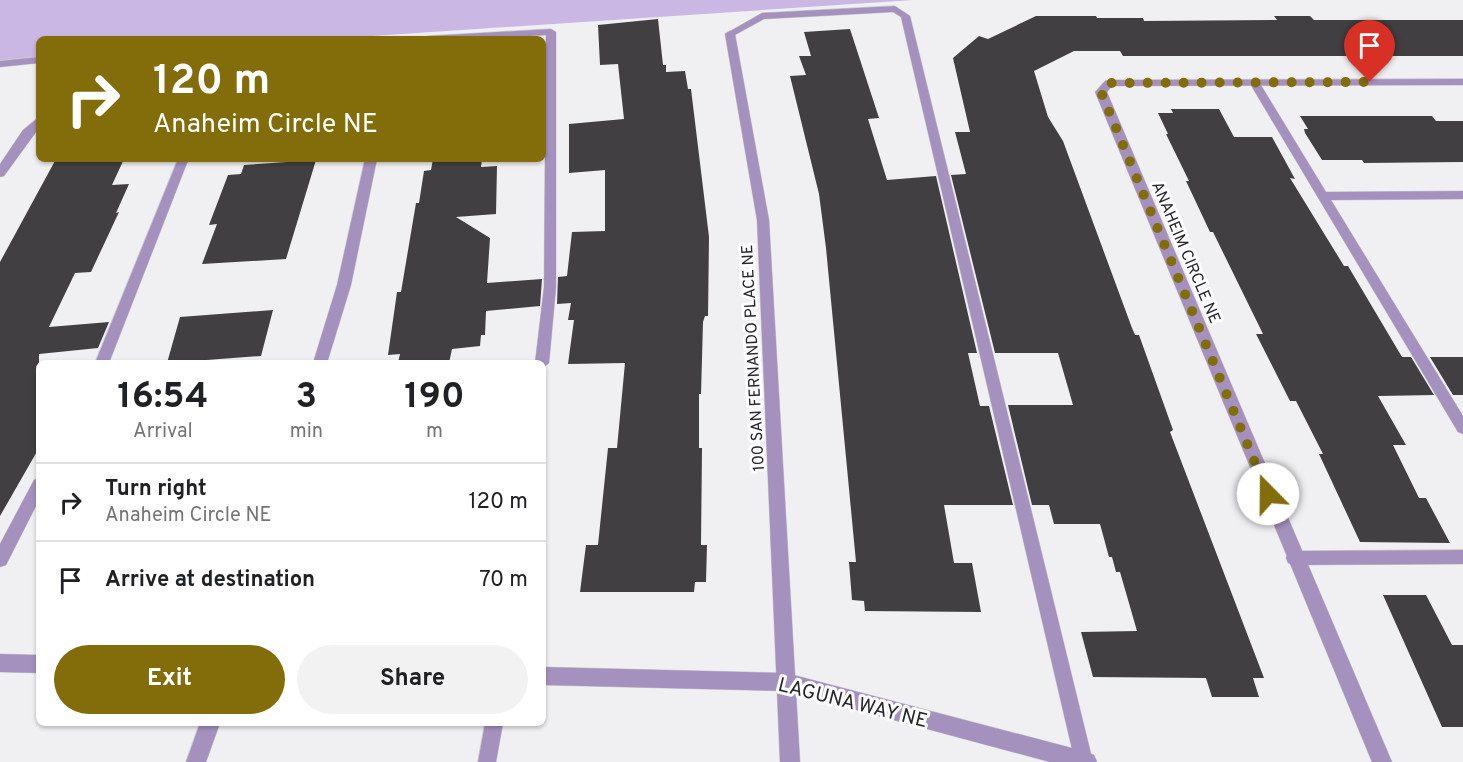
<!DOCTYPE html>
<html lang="en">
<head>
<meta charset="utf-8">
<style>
  body { margin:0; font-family:Overpass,sans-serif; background:#f2f2f2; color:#202124; height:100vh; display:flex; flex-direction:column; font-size:22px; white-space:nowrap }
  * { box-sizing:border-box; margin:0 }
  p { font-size:20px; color:#757577 }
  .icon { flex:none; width:33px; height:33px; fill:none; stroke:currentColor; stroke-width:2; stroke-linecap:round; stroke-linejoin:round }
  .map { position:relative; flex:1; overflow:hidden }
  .sheet { position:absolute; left:36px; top:360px; width:510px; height:366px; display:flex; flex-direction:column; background:#fff; border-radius:9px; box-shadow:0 2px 4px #0004 }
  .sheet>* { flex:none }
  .hud { position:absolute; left:36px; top:36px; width:510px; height:126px; border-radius:9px; box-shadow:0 2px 4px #0004; background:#826d0a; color:#fff; overflow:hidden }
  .pin { position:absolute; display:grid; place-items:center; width:51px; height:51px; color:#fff; margin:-62px -26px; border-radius:50% 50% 50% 0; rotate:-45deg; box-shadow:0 0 6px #0007 }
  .pin .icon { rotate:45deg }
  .me { position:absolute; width:66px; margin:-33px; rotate:338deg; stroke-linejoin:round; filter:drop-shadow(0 0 4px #0008) }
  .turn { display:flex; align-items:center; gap:21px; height:126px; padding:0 18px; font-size:27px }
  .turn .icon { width:78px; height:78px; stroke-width:2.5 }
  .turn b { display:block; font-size:42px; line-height:51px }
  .eta { display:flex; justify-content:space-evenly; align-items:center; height:102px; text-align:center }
  .eta b { font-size:36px; font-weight:700; line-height:42px }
  .cta { display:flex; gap:12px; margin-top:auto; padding:12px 18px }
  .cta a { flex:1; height:69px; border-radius:36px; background:#826d0a; color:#fff; font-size:24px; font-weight:700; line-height:69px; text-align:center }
  .cta a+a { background:#f2f2f2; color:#202124 }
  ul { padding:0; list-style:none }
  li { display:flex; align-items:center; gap:18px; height:78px; padding:0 18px; border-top:2px solid #e0e0e0 }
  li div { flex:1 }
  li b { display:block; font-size:22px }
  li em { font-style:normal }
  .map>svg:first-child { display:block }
  .green { fill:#cbb7e4 }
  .building { fill:#413f42 }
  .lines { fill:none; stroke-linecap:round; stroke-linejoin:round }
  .service-casing { stroke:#cccbce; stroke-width:1 }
  .minor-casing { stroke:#cccbce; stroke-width:1 }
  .tertiary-casing { stroke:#cccbce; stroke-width:1 }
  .service { fill:#a591be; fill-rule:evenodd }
  .minor { fill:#a591be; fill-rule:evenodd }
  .tertiary { fill:#a591be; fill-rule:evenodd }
  .route { stroke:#826d0a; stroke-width:10; stroke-dasharray:0 18 }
  .labels { text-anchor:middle; stroke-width:6; stroke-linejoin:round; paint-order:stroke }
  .street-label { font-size:16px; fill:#272728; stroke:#fdfcff }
  .near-street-label { font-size:20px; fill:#272728; stroke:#fdfcff }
</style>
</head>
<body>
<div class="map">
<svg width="1463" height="762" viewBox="0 0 1463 762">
  <rect width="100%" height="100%" fill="#f0eff2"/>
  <path class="green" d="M0 0H913L327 39H39V58L0 61Z"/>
  <path class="building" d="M1036 16H1096L1097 18H1143L1144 21 1277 20 1274 16H1310L1314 20H1463V56H1123L1120 51H1074L1034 71 1048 117 1063 141 1132 328 1135 335H1139L1173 430 1170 432 1264 678H1253L1259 697H1212L1206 678 1093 677 1081 632 1137 631 1120 572H1116L1112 557H1109L1100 524H1054L1049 505H1032L1008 405H1073L1058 353H995L951 175 966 174 955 132H970L953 58 979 36 988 39Z
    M658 19 663 65H666V72L685 71 688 89H691L709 237 708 316H705L703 322 701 394H699V448H702L701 545H707L706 582H695L694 592H580L586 545H598L608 448H617L625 363 568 364 574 320H568L571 303 557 304 558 277 567 276 572 232 605 231V170L569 173V124L624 119 618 64 600 65 598 25Z
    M850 29 879 118 868 119 887 180 936 176 977 353H968L980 406H989L1013 505H944L954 563H972L981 612 865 611 864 601 852 600 849 562H856L826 248 819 194 790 76 806 75 799 56H811L804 32Z
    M1171 109H1219L1234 137H1272L1295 179 1290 178 1344 266H1348L1402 357H1411L1434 395 1378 396 1406 445H1393L1419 498H1426L1450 543 1360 542 1319 454H1323L1296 401H1290L1256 334H1263L1213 232H1210L1186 181H1189L1166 134H1168L1158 113H1173Z
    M1300 116H1432L1436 121H1463V162L1364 163 1362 160H1322L1305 133 1304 129H1308Z
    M56 159H124L112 185 129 184 116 213 119 212 91 272 75 273 49 327 109 322 98 348 39 354V448L0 516V262Z
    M433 159H482L481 167 497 166 496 214 456 217 490 238 487 283 542 279 540 306 486 311 485 335H481L480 346 452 349 449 363H398L400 354 388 355 397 292H401L416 203H419L424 171 431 170Z
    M316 160 286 259 202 264 217 224 209 225 228 175 241 174 244 165Z
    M273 310 261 356 167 363 180 317Z
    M1430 357H1463V395H1453Z
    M1383 595H1426L1452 645H1463V727H1442Z"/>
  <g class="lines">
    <g class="service-casing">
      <path id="service" d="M895 6 910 16 1093 762H1075L901 17 893 12 764 19 733 36 725 34 762 13Z
        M551 29 556 32V287L549 363 543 368V363H535L544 287 546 35 478 39H423L428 36Z
        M39 57V63L0 67V61Z
        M1254 79 1259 82 1326 192 1463 191V199L1331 200 1463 416V434L1458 432 1249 82Z
        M178 159H191L187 163 109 363H95Z
        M39 478V500L6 565 0 567V544L34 480Z
        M1463 550V564L1294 565 1288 563 1286 558 1288 553 1294 551Z
        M485 723H503L496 762H478Z"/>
    </g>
    <g class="minor-casing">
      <path id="minor" d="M730 31 735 34 769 220 800 762H780L757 220 725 34Z
        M1463 79V85L1112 86 1107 92 1392 762H1372L1095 92 1105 81 1109 80Z
        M39 117V128L4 176 0 177V164L23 130Z
        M365 159H377L351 285 327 363H313L337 285Z
        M200 723H220L206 762H186Z"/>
    </g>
    <g class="tertiary-casing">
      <path id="tertiary" d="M0 654 39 655V673L0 672Z
        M543 667 786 673 1087 752 1094 755 1097 762H1050L786 691 543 685Z"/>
    </g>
    <use href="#service" class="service"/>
    <use href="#minor" class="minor"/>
    <use href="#tertiary" class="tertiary"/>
  </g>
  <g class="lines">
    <path class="route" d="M1268 494 1101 92 1109 83 1370 82"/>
  </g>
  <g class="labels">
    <g class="street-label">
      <text transform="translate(1187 252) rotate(67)" y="6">ANAHEIM CIRCLE NE</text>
      <text transform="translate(752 358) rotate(-93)" y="6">100 SAN FERNANDO PLACE NE</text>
    </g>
    <g class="near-street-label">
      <text transform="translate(853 702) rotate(14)" y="7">LAGUNA WAY NE</text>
    </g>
  </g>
</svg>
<div class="pin" style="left:1370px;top:82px;background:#d93025"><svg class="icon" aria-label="arrive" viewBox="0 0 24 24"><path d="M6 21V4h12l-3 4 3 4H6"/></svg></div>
<svg class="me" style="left:1268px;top:494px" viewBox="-20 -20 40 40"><circle r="19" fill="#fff"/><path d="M0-13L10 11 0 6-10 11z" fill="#826d0a"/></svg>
<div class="hud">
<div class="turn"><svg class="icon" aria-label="right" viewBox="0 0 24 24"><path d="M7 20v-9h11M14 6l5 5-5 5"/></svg><div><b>120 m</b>Anaheim Circle NE</div></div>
</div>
<section class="sheet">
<div class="eta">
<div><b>16:54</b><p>Arrival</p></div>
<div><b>3</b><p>min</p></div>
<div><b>190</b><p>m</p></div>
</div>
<ul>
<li><svg class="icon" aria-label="right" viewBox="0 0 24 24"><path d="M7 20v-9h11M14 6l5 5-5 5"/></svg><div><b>Turn right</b><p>Anaheim Circle NE</p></div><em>120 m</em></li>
<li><svg class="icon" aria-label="arrive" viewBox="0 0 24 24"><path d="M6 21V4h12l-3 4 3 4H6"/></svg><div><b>Arrive at destination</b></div><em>70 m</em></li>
</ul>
<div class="cta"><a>Exit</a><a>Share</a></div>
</section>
</div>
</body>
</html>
